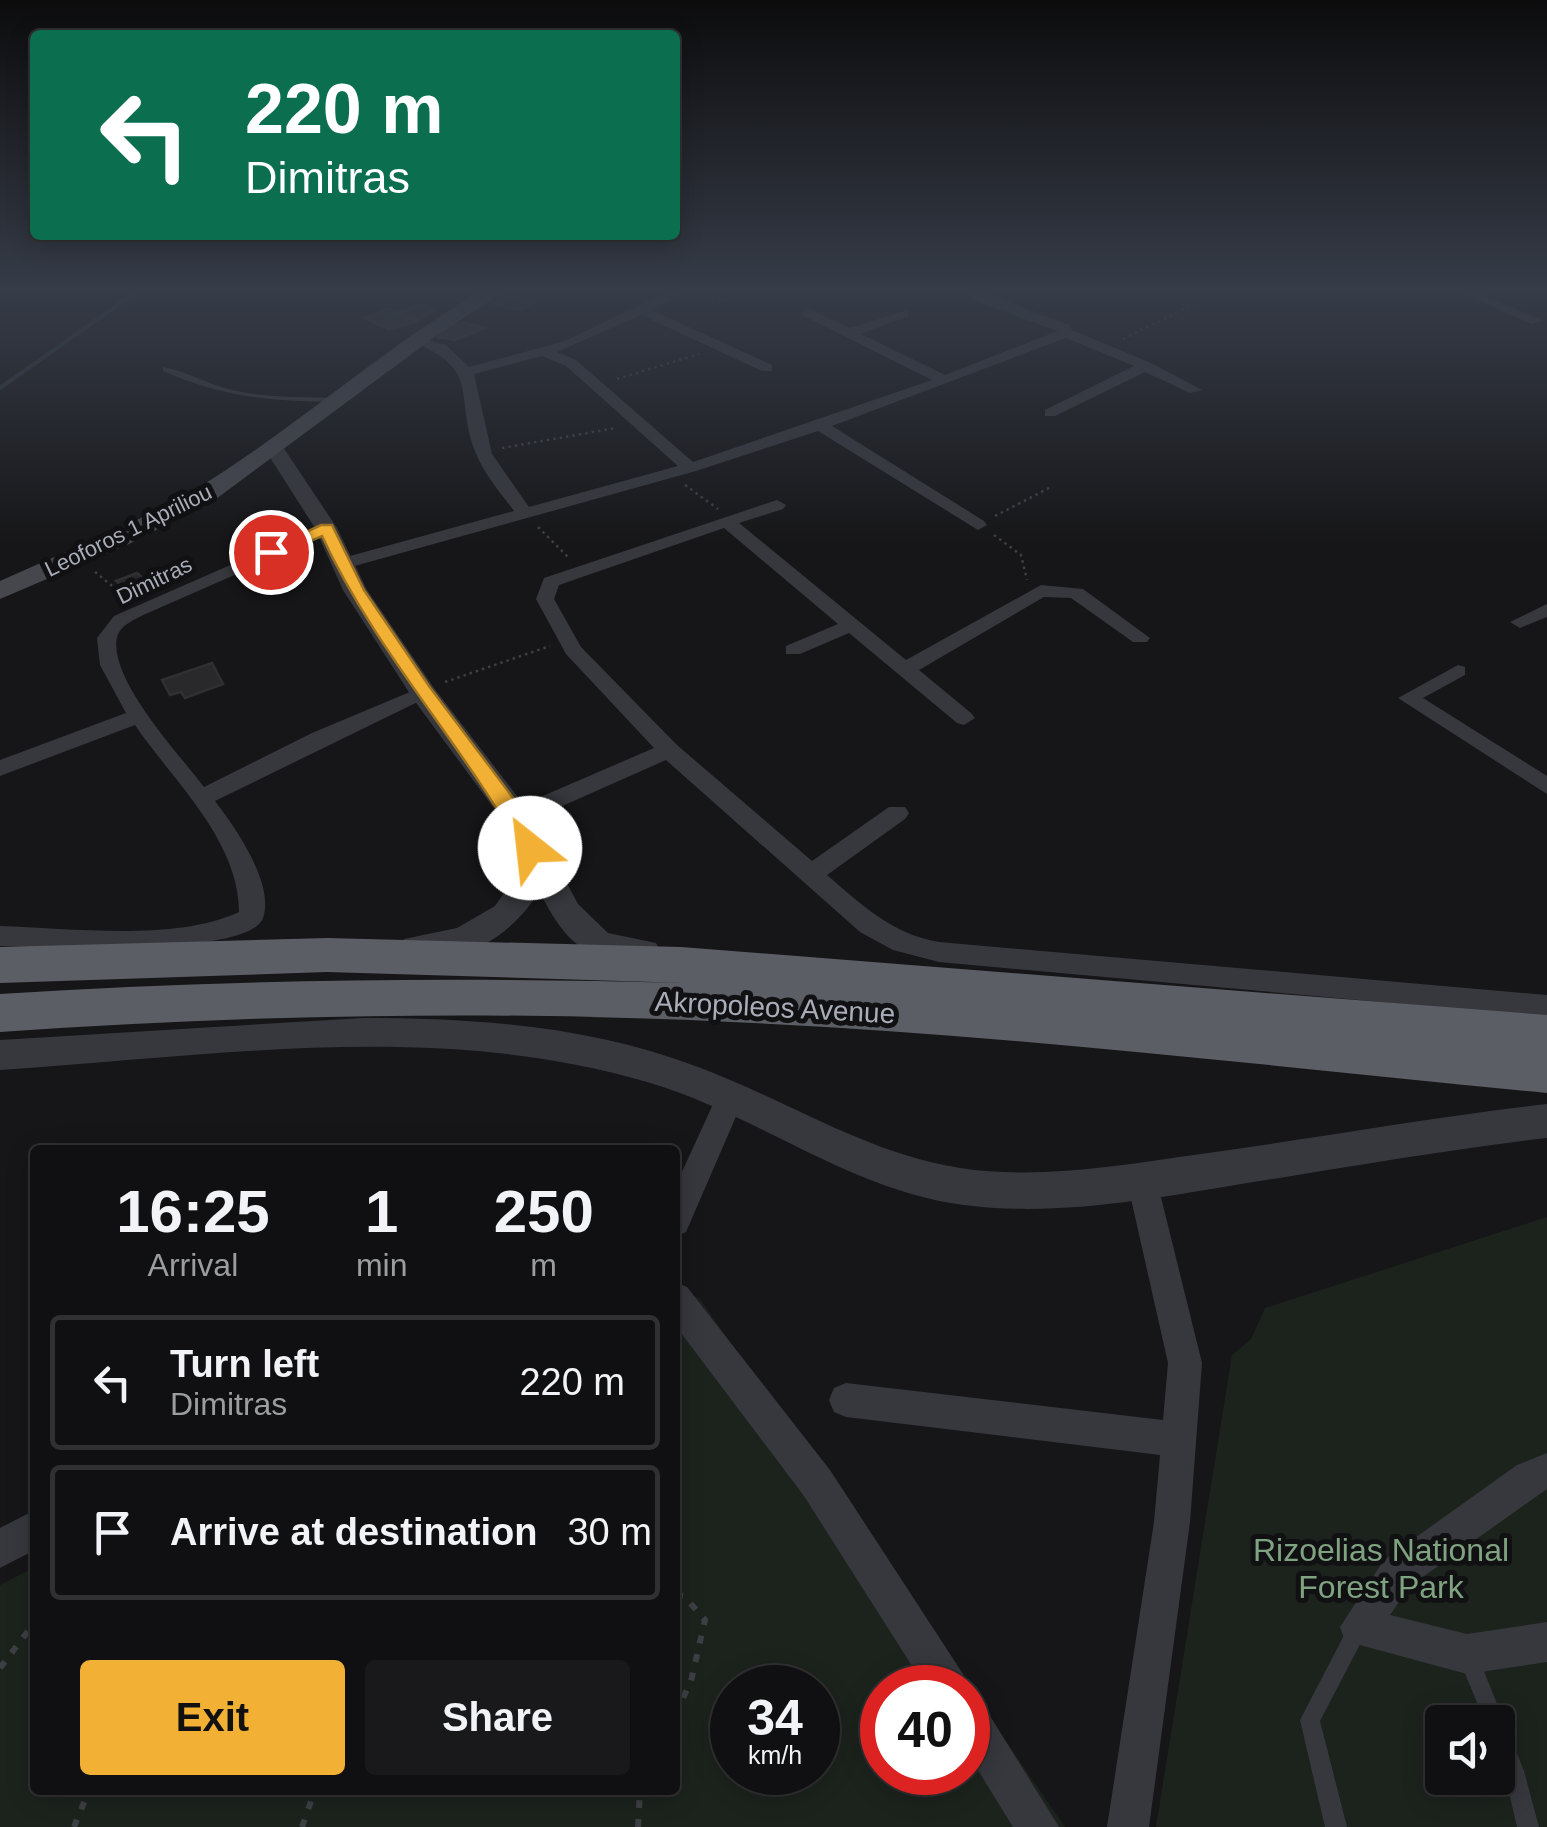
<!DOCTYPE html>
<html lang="en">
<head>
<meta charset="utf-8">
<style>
  body { margin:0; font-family:Helvetica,sans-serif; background:#19191b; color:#f1f3f6; height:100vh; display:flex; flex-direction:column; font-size:38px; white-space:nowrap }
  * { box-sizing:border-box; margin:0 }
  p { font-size:32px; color:#9c9d9f }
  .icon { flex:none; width:55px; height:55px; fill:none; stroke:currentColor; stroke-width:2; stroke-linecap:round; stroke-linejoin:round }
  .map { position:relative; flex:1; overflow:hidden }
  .sheet { position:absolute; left:30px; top:1145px; width:650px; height:650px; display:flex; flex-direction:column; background:#101012; border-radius:10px; box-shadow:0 5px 25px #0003,0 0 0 2px #303032 }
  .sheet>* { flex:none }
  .banner { position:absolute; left:30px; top:30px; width:650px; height:210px; border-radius:10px; box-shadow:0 5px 25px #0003,0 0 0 2px #303032; background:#0b6e4f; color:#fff; overflow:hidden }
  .fabs { position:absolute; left:1425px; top:1705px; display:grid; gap:20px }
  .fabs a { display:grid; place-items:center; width:90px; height:90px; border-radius:10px; background:#101012; box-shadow:0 5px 25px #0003,0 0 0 2px #303032; font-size:50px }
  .speed { position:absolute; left:710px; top:1665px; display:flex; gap:20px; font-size:50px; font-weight:700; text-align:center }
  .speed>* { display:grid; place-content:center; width:130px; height:130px; border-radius:50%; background:#101012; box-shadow:0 5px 25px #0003,0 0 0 2px #303032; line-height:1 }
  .speed small { font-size:25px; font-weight:400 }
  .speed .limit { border:15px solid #d22; background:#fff; color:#111 }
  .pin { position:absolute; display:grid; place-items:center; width:85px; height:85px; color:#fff; margin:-42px; border:5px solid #fff; border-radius:50%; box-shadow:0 2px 10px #0007 }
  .me { position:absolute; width:110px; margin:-55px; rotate:331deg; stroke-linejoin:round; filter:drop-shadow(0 0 8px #0008) }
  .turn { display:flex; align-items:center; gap:35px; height:210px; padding:0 50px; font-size:45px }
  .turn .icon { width:130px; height:130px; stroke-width:2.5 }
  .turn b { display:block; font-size:70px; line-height:85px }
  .eta { display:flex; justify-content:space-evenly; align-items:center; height:170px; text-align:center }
  .eta b { font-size:60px; font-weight:700; line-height:70px }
  .cta { display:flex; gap:20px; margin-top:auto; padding:20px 50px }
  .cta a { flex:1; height:115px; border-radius:10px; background:#f2b134; color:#111; font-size:40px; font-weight:700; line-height:115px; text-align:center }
  .cta a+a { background:#19191b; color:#f1f3f6 }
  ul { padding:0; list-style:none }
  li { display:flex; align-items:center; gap:30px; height:135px; margin:0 20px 15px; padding:0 30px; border:5px solid #303032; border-radius:10px }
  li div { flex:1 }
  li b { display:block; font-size:38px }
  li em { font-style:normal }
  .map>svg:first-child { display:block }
  .green { fill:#1c231d; fill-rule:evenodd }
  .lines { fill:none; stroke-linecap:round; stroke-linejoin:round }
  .stream { stroke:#2c353c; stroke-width:4 }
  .building { fill:#29292c; stroke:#303034; stroke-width:2.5 }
  .path-far1 { stroke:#3d3f44; stroke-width:2.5; stroke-dasharray:2.5 4; stroke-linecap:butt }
  .path { stroke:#3d3f44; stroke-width:6; stroke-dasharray:8 11; stroke-linecap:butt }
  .service { fill:#37383d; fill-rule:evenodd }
  .minor { fill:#37383d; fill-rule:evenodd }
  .tertiary { fill:#37383d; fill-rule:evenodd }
  .secondary { fill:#45474d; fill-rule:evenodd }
  .trunk { fill:#5b5e65; fill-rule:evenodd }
  .route { fill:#f2b134; stroke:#9d7322; stroke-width:2.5 }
  .labels { text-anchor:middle; stroke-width:10; stroke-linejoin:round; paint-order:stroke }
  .far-street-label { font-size:22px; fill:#a8adb8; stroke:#111113 }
  .street-label { font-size:28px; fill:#a8adb8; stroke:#111113 }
  .near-park-label { font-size:32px; fill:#7fa381; stroke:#111113 }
</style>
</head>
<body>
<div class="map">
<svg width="1547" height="1827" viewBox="0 0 1547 1827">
  <rect width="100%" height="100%" fill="#161618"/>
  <path class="green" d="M1547 1217V1827H1156L1232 1355 1251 1339 1265 1308ZM1442 1722H1498V1778H1442Z
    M675 1286 700 1299 1065 1827H0V1585L35 1567V1790H675ZM732 1688H818V1772H732ZM882 1688H968V1772H882Z"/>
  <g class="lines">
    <path class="stream" d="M0 388 139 290"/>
  </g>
  <path class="building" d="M508 296 534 302 520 310 494 304Z
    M420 304 434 310 418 320 399 312Z
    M387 309 416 322 389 329 364 318Z
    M464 323 485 328 455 340 438 337 451 325Z
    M137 573 158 591 138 599 116 581Z
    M212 663 223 684 185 698 181 692 170 695 162 680Z"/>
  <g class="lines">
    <path class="path-far1" d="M698 297 732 300 787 290
      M1123 339 1222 290
      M617 379 699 354
      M502 448 616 428
      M685 485 718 509
      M995 516 1051 487
      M538 527 570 559
      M994 535 1021 555 1027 580
      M95 572 126 597
      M445 682 550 646"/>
    <path class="path" d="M675 1595 684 1596 705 1620 691 1681 675 1715
      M0 1668 35 1622
      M74 1827 89 1790
      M302 1827 315 1790
      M638 1827 640 1790"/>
    <path class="service" d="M163 367C186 371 209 385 232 390 266 398 302 397 337 398L341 400 337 402C271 401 225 398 163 371Z
      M1358 1619 1365 1622 1368 1629 1320 1721 1347 1827H1325L1300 1720 1351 1622Z
      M1470 1651 1477 1654 1524 1771 1539 1827H1517L1504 1771 1498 1755V1722H1485L1460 1661 1463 1654Z"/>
    <path class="minor" d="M302 290H344L338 294Z
      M458 290H476L489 298 483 302Z
      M671 290H688L651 310 772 365V371H762L641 315 557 352 576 360 693 462 932 380 804 316 802 313 809 309 850 328 908 310V316L861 334 945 375 1058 331 974 301 966 290H979L1069 325 1072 330 1151 363 1202 390 1190 393 1145 372 1055 416H1045V410L1134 366 1066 338 832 426 984 521 987 525 978 530 818 431 696 471 351 567H339V559L514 511C500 492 483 473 475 451 454 395 482 370 413 342V336L446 345 469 367 565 341ZM542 356 566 366 678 466 529 507 492 454 474 374Z
      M1160 290H1174V291L1168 295Z
      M1454 290H1473L1544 321 1532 324Z
      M777 500 786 505 783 509 739 523 906 660 1041 585 1083 589 1150 638 1147 642H1133L1071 598 1044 597 919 670 971 713 975 718 964 725 957 723 849 633 800 654H786V646L838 624 724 528 559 585 554 599 581 647 677 745 812 861 889 807H905L909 813 905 819 827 875C862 905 892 934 939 942L1547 995V1017L939 962 893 950 860 932 666 760 524 823H508L504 817 508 811 654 748 566 654 536 599 544 578Z
      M326 523 332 524V532L141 616C132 621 120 626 117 637 108 679 180 755 204 787L312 733 417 689 424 687 434 694 215 801C235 827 275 884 263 918 248 958 40 947 0 946V926C70 928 175 942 239 912 239 840 173 781 135 725L0 776V760L126 713 100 665 97 638 114 616Z
      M1547 604V617L1520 628 1510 622Z
      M1458 665 1465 667V675L1423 698 1547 776V794L1398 698Z
      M730 1085 740 1089 744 1098 686 1232 675 1237V1187L720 1089Z
      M1142 1167 1153 1171 1157 1181 1202 1363 1190 1522 1149 1827H1107L1154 1522 1160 1455 846 1417 834 1412 829 1400 834 1388 846 1383 1163 1420 1168 1363 1127 1181 1131 1171Z
      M675 1282 687 1287 830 1470 963 1674 969 1688 968 1692V1688H926L804 1496 675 1325Z
      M1547 1453V1489L1410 1586 1390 1615 1467 1634 1547 1622V1662L1467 1674 1345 1641 1340 1627 1384 1560 1517 1465Z
      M35 1510V1550L0 1568V1528Z
      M968 1697 982 1703 1059 1827H1013L968 1754Z"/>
    <path class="tertiary" d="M274 442 281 444 337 528 367 590 434 688 527 809 578 904 608 933 656 943 661 952 656 961C642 966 631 963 617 961 574 954 558 927 539 891 516 933 454 974 404 957L399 948 404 939 457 928 495 906 511 883 516 846 504 822 414 700 343 590 315 528 264 448Z
      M363 1018C477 1018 590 1026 698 1067 787 1100 865 1153 960 1168 1038 1180 1123 1165 1201 1154 1317 1138 1431 1117 1547 1104V1138C1444 1150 1343 1168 1241 1184 1151 1199 1055 1217 964 1205 849 1190 757 1114 647 1082 438 1020 214 1056 0 1070V1040Z"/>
    <path class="secondary" d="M483 290H507L436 336 216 499 129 544 0 599V581C77 546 156 517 226 470 314 412 392 342 483 290Z"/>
    <path class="trunk" d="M327 938 681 947 1547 1015V1093C1276 1067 1004 1034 732 1022 488 1010 243 1015 0 1032V994C229 979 457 977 686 983L327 972 0 983V947Z"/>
  </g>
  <linearGradient id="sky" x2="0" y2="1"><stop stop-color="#0c0c0d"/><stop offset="0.53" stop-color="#363c48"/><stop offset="1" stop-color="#363c48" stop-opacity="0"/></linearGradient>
  <rect width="1547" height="546" fill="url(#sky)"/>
  <path class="route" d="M321 525H332L364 590 429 686 523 811 541 848 538 853H523C462 743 375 651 322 536L277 555 263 552Z"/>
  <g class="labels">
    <g class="far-street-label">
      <text transform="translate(128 530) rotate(-26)" y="8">Leoforos 1 Apriliou</text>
      <text transform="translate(154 580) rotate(-26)" y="8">Dimitras</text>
    </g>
    <g class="street-label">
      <text transform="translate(775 1007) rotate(3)" y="10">Akropoleos Avenue</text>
    </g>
    <g class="near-park-label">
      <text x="1381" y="1561">Rizoelias National<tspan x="1381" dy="37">Forest Park</tspan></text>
    </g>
  </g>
</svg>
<div class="fabs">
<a><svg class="icon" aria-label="sound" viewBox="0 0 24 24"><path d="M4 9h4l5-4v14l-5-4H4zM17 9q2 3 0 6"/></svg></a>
</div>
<div class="speed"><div>34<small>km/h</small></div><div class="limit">40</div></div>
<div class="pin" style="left:271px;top:552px;background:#d93025"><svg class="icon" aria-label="arrive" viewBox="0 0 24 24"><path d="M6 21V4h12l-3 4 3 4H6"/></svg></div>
<svg class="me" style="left:530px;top:848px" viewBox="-20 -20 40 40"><circle r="19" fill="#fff"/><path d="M0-13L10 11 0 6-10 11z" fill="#f2b134"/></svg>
<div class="banner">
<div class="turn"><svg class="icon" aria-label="left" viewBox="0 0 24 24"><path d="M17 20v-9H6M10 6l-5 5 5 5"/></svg><div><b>220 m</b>Dimitras</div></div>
</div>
<section class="sheet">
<div class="eta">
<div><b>16:25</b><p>Arrival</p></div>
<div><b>1</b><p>min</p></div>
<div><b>250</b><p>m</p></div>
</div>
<ul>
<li><svg class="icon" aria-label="left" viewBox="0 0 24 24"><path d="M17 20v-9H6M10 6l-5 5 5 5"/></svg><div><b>Turn left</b><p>Dimitras</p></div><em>220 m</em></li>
<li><svg class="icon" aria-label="arrive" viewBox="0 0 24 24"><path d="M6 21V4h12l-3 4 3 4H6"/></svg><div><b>Arrive at destination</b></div><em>30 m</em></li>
</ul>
<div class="cta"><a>Exit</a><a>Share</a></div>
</section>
</div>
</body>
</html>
